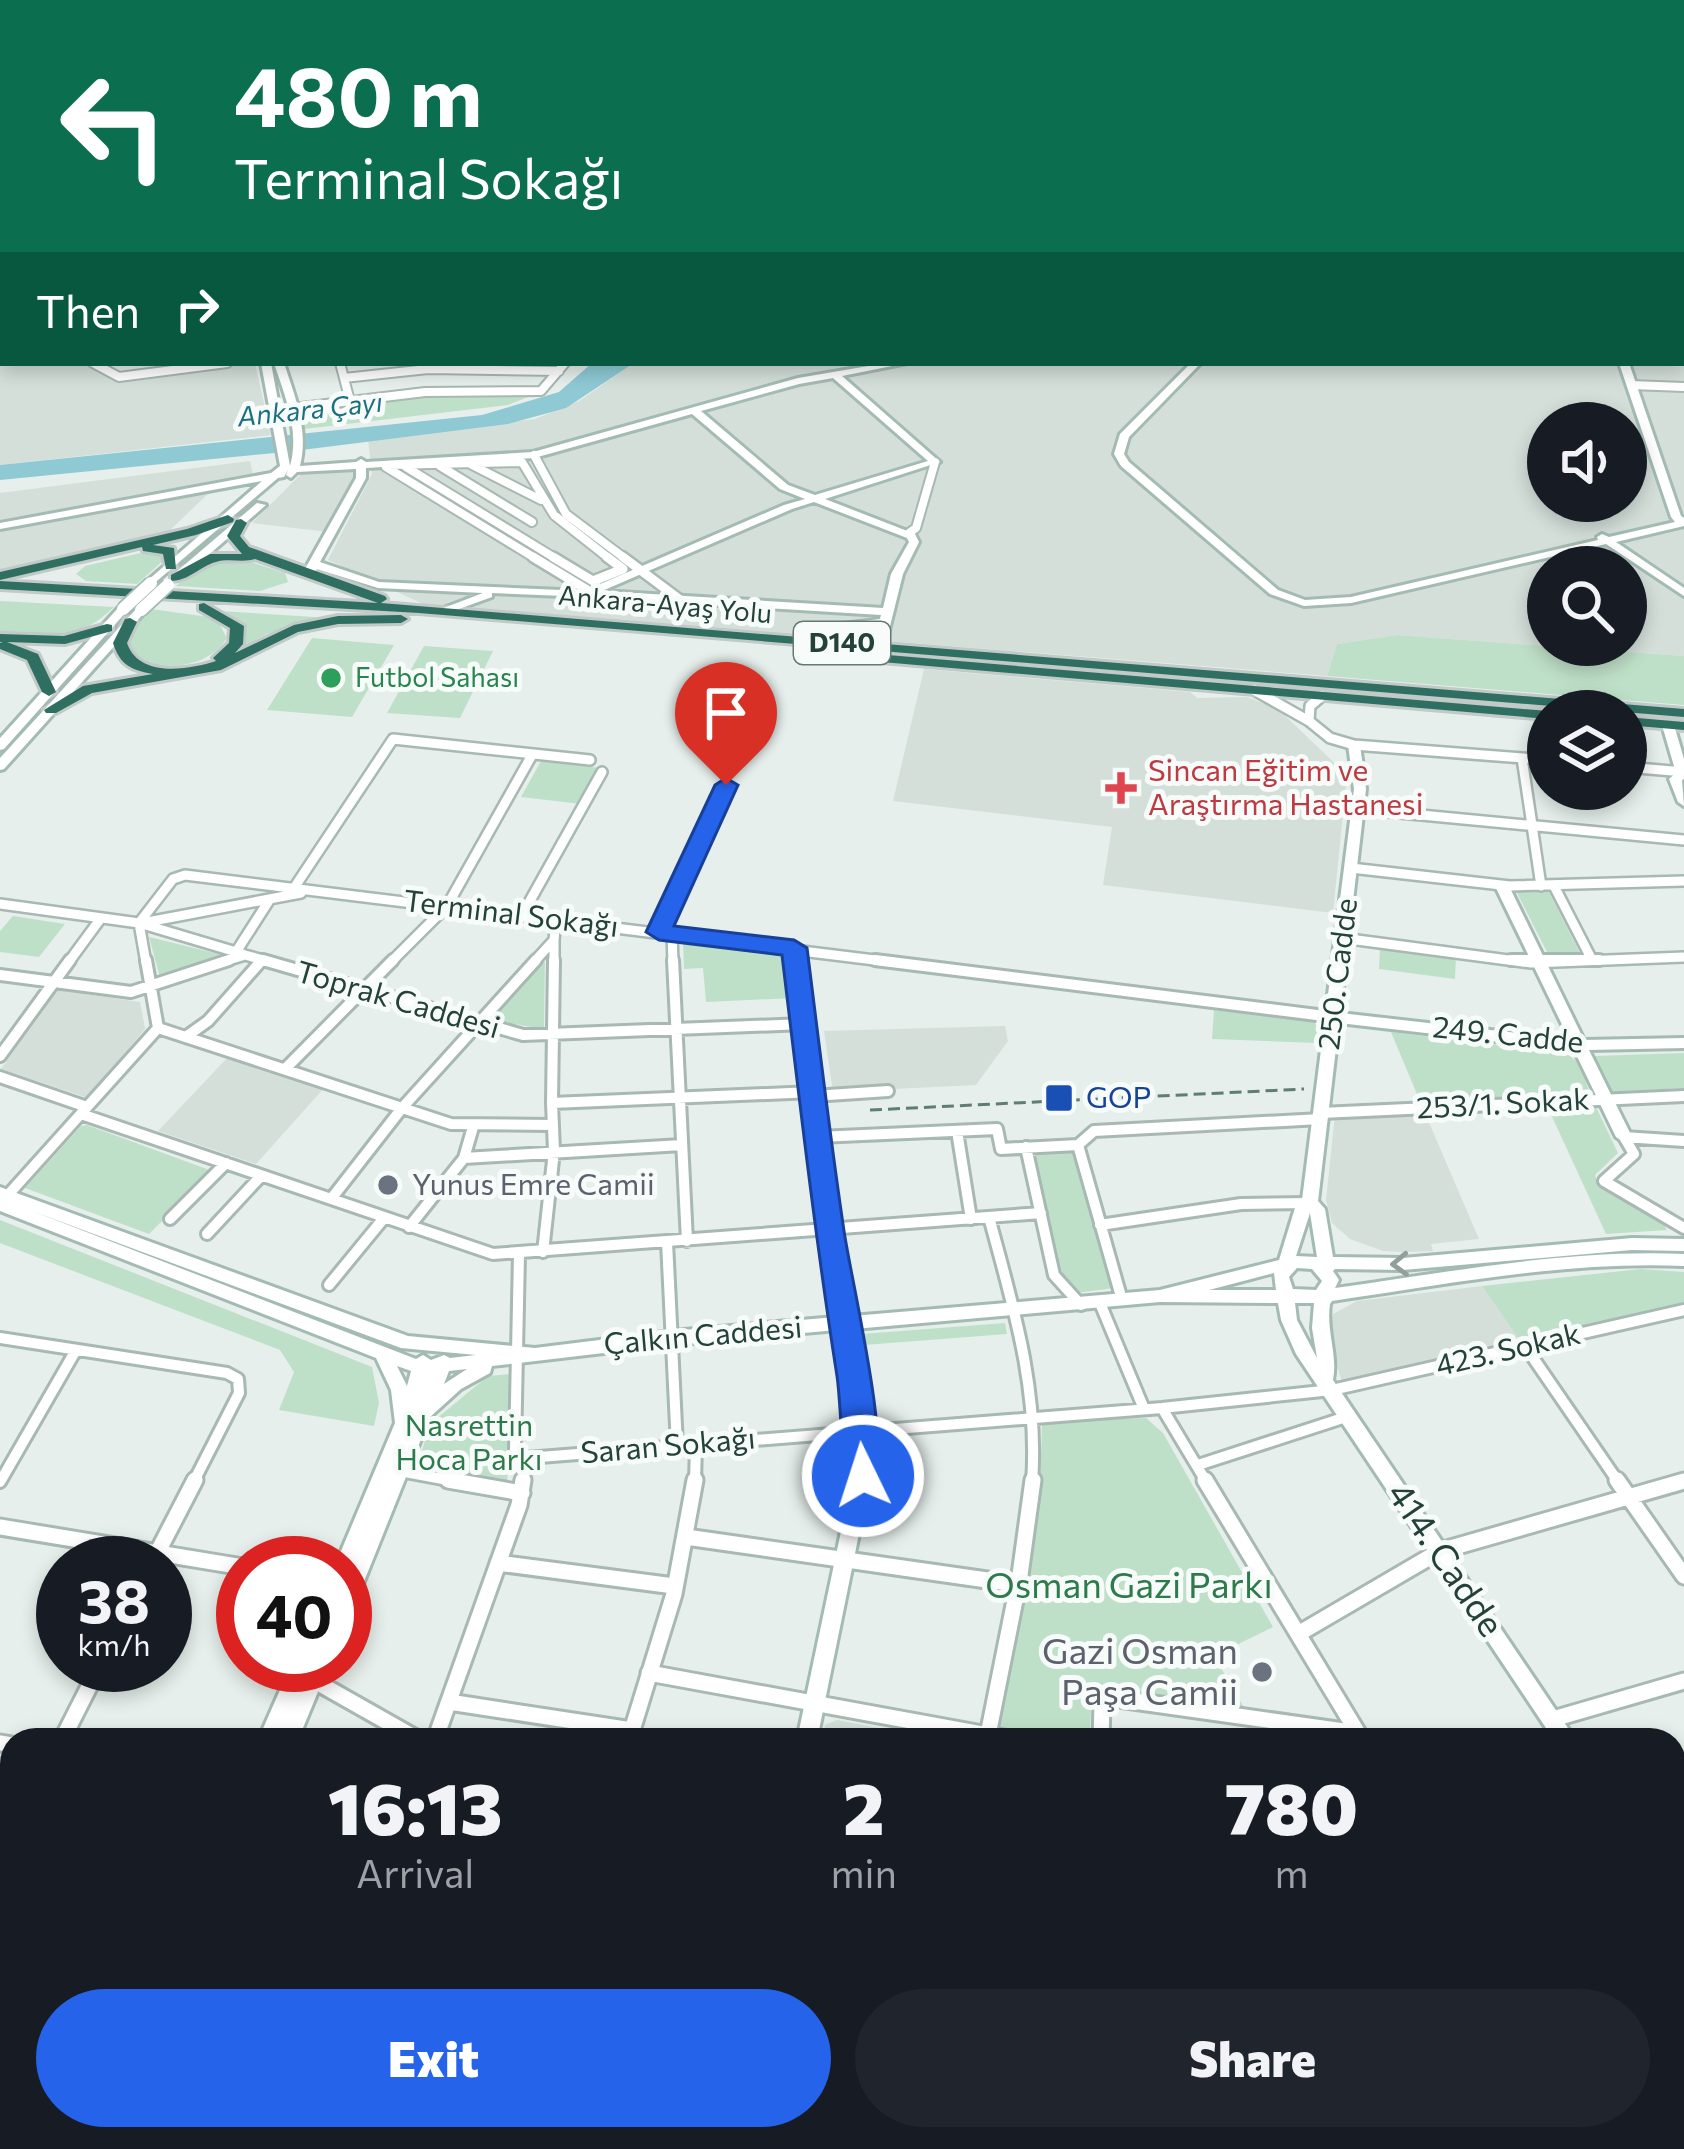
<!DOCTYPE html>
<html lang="en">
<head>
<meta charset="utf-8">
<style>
  body { margin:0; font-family:Commissioner,sans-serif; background:#20242c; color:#f1f3f6; height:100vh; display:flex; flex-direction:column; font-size:45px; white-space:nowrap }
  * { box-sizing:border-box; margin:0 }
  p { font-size:39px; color:#9ea1a6 }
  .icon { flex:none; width:66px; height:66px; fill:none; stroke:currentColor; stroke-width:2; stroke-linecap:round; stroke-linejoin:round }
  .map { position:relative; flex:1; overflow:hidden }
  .details { position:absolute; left:0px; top:1728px; width:1686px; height:423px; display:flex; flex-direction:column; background:#171b24; border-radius:36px 36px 0 0; box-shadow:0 6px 18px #0003 }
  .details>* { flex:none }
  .top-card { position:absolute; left:0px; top:0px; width:1686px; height:366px; box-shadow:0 6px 18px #0003; background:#0b6e4f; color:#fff; overflow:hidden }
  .fabs { position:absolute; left:1527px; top:402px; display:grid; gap:24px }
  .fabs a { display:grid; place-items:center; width:120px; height:120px; border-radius:50%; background:#171b24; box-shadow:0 6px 18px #0003; font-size:60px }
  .speed { position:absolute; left:36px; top:1536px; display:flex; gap:24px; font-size:60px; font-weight:700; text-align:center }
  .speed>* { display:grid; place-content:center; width:156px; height:156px; border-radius:50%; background:#171b24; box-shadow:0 6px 18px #0003; line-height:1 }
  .speed small { font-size:30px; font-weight:400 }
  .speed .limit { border:18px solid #d22; background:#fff; color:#111 }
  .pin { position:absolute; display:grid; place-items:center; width:102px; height:102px; color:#fff; margin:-123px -51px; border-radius:50% 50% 50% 0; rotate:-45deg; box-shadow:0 0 12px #0007 }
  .pin .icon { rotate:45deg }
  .me { position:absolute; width:132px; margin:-66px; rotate:356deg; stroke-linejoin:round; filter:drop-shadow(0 0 9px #0008) }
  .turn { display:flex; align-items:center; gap:42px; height:252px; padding:0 36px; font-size:54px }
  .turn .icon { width:156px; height:156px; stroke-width:2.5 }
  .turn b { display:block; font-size:84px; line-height:102px }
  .then { display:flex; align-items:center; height:114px; padding:0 36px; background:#0003; gap:24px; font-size:45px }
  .eta { display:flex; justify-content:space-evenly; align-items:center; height:204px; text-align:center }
  .eta b { font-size:72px; font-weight:800; line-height:84px }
  .button { display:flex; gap:24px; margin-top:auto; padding:24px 36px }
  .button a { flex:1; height:138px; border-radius:72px; background:#2563eb; color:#fff; font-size:48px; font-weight:800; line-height:138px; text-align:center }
  .button a+a { background:#20242c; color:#f1f3f6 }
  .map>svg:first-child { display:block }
  .built { fill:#d4dfda; fill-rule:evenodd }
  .green { fill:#bfe0c8 }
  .water { fill:#8ec9d4 }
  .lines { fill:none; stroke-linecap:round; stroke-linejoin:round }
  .river { stroke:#8ec9d4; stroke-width:16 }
  .street-far4-casing { stroke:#a8b8b2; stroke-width:9 }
  .street-far3-casing { stroke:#a8b8b2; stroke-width:12 }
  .street-far2-casing { stroke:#a8b8b2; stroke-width:14 }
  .street-far1-casing { stroke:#a8b8b2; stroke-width:16 }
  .street-casing { stroke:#a8b8b2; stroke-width:21 }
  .secondary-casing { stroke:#a4bbb3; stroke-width:6 }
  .primary-casing { stroke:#c2cac8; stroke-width:6 }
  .highway-casing { stroke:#c2cac8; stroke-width:6 }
  .street-far4 { stroke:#fff; stroke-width:6 }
  .street-far3 { stroke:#fff; stroke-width:8 }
  .street-far2 { stroke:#fff; stroke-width:9 }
  .street-far1 { stroke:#fff; stroke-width:10 }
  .street { stroke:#fff; stroke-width:15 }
  .secondary { fill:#fff; fill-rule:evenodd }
  .primary { fill:#6aa596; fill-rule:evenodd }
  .highway { fill:#2f6f62; fill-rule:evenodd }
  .rail { stroke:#5f7d75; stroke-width:3; stroke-dasharray:12 6; stroke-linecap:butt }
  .secondary-bridge-casing { stroke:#a4bbb3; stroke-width:16; stroke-linecap:butt }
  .secondary-bridge { stroke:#fff; stroke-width:12 }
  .oneway { stroke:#92a09c }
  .route { fill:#2563eb; stroke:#184099; stroke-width:3 }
  .leisure-dot { fill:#2e9e5b; stroke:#f7fbf9; stroke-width:4.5 }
  .health-dot { fill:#e0444e; stroke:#f7fbf9; stroke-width:4.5 }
  .transit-dot { fill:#1a4fb4; stroke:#f7fbf9; stroke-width:4.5 }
  .worship-dot { fill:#6b7280; stroke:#f7fbf9; stroke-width:4.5 }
  .labels { text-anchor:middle; stroke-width:10; stroke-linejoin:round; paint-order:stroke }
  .far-water-label { font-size:27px; font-style:italic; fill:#1c6f80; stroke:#f7fbf9 }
  .far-street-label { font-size:27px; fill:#24423a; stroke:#f7fbf9 }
  .shield { fill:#f7fbf9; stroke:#637a73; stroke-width:3 }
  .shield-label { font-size:27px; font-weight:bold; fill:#24423a }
  .far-leisure-label { font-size:27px; fill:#27864d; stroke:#f7fbf9; text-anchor:start }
  .health-label { font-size:30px; fill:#be3a42; stroke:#f7fbf9; text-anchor:start }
  .street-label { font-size:30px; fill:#24423a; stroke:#f7fbf9 }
  .transit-label { font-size:30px; fill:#164399; stroke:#f7fbf9; text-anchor:start }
  .worship-label { font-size:30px; fill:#5b616d; stroke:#f7fbf9; text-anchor:start }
  .park-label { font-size:30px; fill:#2d7a4b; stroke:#f7fbf9 }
  .near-street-label { font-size:36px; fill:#24423a; stroke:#f7fbf9 }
  .near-park-label { font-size:36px; fill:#2d7a4b; stroke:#f7fbf9 }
  .near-worship-label { font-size:36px; fill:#5b616d; stroke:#f7fbf9; text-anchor:end }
</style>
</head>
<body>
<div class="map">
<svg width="1684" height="2149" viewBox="0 0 1684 2149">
  <rect width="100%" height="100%" fill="#e6efeb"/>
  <path class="built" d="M910 0H1542L901 3Z
    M1684 175V656L1397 635 1337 644 1327 676 423 604 328 560 372 474 368 439 535 419 579 401 634 363H1683ZM1548 423H1626V501H1548ZM1548 567H1626V645H1548Z
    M0 345 3 363H85L113 380 255 363 271 435 0 465Z
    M250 461 254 478 0 523V493Z
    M348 466 356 478 329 532 252 523 306 469Z
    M211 491 168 532 0 571V530Z
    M924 669 1190 692 1197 698 1247 697 1278 709 1347 775 1333 913 1103 885 1112 827 893 801Z
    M57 990 140 1002 145 1029 88 1098 1 1069Z
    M1005 1026 1008 1041 976 1085 833 1092 824 1031Z
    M229 1056 325 1087 256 1164 158 1131Z
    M1424 1111 1479 1239 1431 1244 1433 1251 1403 1252 1383 1251 1350 1239 1332 1223 1326 1200 1335 1115Z
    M1482 1286 1522 1344 1343 1384 1326 1335 1333 1314 1357 1301Z
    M837 1720 939 1740H822L825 1725Z
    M533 2139H705L703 2149H536L531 2148Z"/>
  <path class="green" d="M427 395H533L508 405 304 429 298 410Z
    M149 551 163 554 164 560 137 584 86 581 76 574 85 566Z
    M238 558 285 573 288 582 260 591 176 586 197 566Z
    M0 601 114 607C75 644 50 636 0 634Z
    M151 609 216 618 227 638C207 670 161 671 129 658L125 638Z
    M220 611 331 618 267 634 215 662 228 653 238 623Z
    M1397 635 1684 656V705L1327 676 1337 644Z
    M312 638 394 645 352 717 267 710Z
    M424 646 493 651 460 718 387 713Z
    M541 761 600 768 581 804 521 797Z
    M1548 890 1581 955 1549 956 1516 891Z
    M13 916 65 924 39 957 0 952V931Z
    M149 937 227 956 160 977Z
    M683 941 788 955 794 998 706 1002 703 968 684 969Z
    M1380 946 1456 956 1455 979 1379 969Z
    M545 961 544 1029 491 1020Z
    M1214 1010 1314 1022 1319 1028 1316 1043 1212 1039Z
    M1391 1032 1566 1053 1579 1063 1591 1096 1422 1106Z
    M1684 1053V1088L1609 1092 1595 1056Z
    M1596 1107 1618 1153 1595 1175 1598 1183 1662 1222 1667 1230 1606 1234 1549 1110Z
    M87 1125 212 1171 149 1234 25 1188 81 1126Z
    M1074 1148 1115 1288 1076 1293 1060 1273 1035 1155 1040 1150Z
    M0 1220 372 1367 379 1403 374 1426 279 1410 294 1372 280 1350 0 1243Z
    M1641 1269 1684 1272V1305L1522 1344 1482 1286Z
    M1005 1323 1007 1334 864 1345 862 1334Z
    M511 1374 507 1487 416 1471 430 1424 488 1376Z
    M1146 1418 1163 1433 1273 1627 1214 1656 1246 1711 1093 1686 1089 1740 998 1727 1040 1493 1042 1422Z"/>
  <path class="water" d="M592 363H634L566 408 508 424 294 451 0 480V465L482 415 559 392Z"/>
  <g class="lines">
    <path class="river" d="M1555 3 1573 0"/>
    <g class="street-far4-casing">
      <path id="street-far4" d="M92 0 118 3
        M175 0 200 3
        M354 0 368 3
        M460 0 469 3
        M523 0 532 3
        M582 0 590 3
        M637 0 646 3
        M0 3 4 0
        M672 3 682 0
        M1046 3 1054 0
        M1110 3 1118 0"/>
    </g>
    <g class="street-far3-casing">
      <path id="street-far3" d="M93 363 119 377 227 363
        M340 363 350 401
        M344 378 428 369 559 371
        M1631 385 1684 387
        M293 408 425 392 541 391 565 363
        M534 455 566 514 627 560
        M386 465 522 462 554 515 611 560
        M472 465 541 500
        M440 466 532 522
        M386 467 538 560
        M406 467 558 560
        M909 533 916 528 935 462"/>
    </g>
    <g class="street-far2-casing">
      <path id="street-far2" d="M533 557 589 591
        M553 557 593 581 623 569 607 557
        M623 557 679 599
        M797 639 801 633 885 623
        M1254 690 1309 721 1310 706 1322 696
        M1309 721 1330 738 1354 745 1548 760
        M1522 758 1541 886
        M1626 767 1684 772
        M1358 809 1684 840
        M1351 868 1510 886 1684 881
        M1554 886 1592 960
        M294 888 393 739 590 760
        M0 904 139 923 243 954
        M522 915 602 772
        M139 923 173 879 185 875 899 963
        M139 923 146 963
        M142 923 301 893
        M659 932 726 785
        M672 933 673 963
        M1342 938 1531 963 1684 957
        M236 952 270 899
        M68 963 101 918
        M219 963 245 955 274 963
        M390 963 447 906 532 755
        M533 963 554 940 556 919
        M554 963V940"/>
    </g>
    <g class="street-far1-casing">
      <path id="street-far1" d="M146 960 158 1028
        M263 960 523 1035 804 1024
        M673 960 687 1241
        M875 960 1333 1017
        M1511 960H1599
        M0 975 131 992 229 960
        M158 1028 451 1124 553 1125
        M187 1036 208 1021 262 960
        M0 1056 70 960
        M285 1069 393 960
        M0 1077 87 1107
        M813 1096 888 1091
        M552 1103 554 960
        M1321 1113 1684 1096
        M81 1114 493 1254 1041 1213
        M957 1131 971 1219
        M818 1137 997 1129 1001 1149 1078 1145 1094 1131 1321 1119
        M1684 1141 1624 1137 1634 1154 1604 1181 1684 1228
        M1078 1145 1122 1300
        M1026 1147 1054 1275 1081 1305
        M464 1158 473 1127
        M7 1196 158 1028
        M331 1199 402 1108 536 960
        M989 1217C1013 1306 1039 1389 1032 1483
        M170 1219 226 1163
        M1100 1225 1241 1204 1310 1203
        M409 1227 464 1158 682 1145
        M207 1234 261 1176
        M667 1242 677 1446
        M543 1252 554 1151 552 1103 813 1092
        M519 1254 515 1450 527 1458 1162 1408 1332 1390 1684 1310
        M329 1285 384 1218
        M1100 1303 1144 1409
        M0 1338 227 1373 238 1379 239 1393 193 1483
        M1525 1346 1619 1483
        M1162 1408 1207 1483
        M1198 1465 1349 1416
        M400 1471 464 1483
        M0 1482 76 1350
        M523 1483 527 1458
        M695 1483 696 1444
        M1678 1483 1684 1481"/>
    </g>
    <g class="street-casing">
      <path id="street" d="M448 1480 522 1493
        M1205 1480 1362 1740
        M1617 1480 1684 1576
        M0 1527 243 1567
        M686 1537 1015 1584
        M152 1563 195 1480
        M498 1563 674 1586
        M1298 1634 1440 1551 1684 1481
        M649 1673 1015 1740
        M313 1680 419 1740
        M449 1702 632 1730
        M1553 1719 1684 1681
        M988 1735 1020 1575 1033 1480
        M62 1740 100 1665
        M435 1740 519 1505 523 1480
        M629 1740 674 1594 695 1480
        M1101 1740 1102 1703 1112 1698 1358 1733
        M0 1743 12 1745
        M0 1861 12 1837
        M0 2015 12 2017
        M376 2139 429 2149
        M994 2139 1045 2149
        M1218 2139 1221 2149
        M1406 2139V2149
        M290 2149 293 2139
        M511 2149 514 2139
        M935 2149 937 2139
        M1301 2149 1312 2139"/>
    </g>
    <g class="secondary-casing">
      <path id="secondary" d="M157 0H165L161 3H153Z
        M253 0H261L258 3H250Z
        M305 0H313L309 3H301Z
        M688 0H694L696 3H690Z
        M923 0H930L927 3H920Z
        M1217 0H1225L1221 3H1213Z
        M0 5H3V9H0Z
        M1683 68H1684V72H1683Z
        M0 136H3V140H0Z
        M0 159H3V163H0Z
        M3 253V259L0 260V254Z
        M1683 270H1684V276H1683Z
        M261 363H271L290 466C300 430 285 397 274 363H284C295 397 309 430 300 466L356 462 361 459 366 462 533 452 798 378 886 363H907L842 376 940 462 825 499 915 534 919 542 903 574 885 646 879 649 873 646 881 615 588 597 492 593V597L445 614 441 613V609L483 593 378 588 317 569 315 571H307L305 569 356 478V469L297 472 291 478 286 475 288 470 284 477 278 478 151 586 145 583 147 581 262 481 0 529V523L271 473 280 466ZM833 378 928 461 815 495 788 485 701 411 799 384ZM692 414 780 489 805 499 784 505 584 591 379 582 320 562 366 478V468L534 458ZM814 502 907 538 909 542 891 574 883 608 602 591 792 509Z
        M1191 363H1201L1129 437 1124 454 1129 462 1278 590 1305 600 1351 597 1598 540 1597 537 1602 534 1609 537 1675 522 1671 517 1619 363H1629L1681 516 1684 518V526L1616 542 1684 588V596L1606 544 1351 603 1304 606 1270 594 1121 466 1114 454 1120 434Z
        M257 503 266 505 183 577H175V573Z
        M123 606 129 609 127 611 4 749 0 750V738L119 607Z
        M141 607 145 608V612L4 769 0 770V758L137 608Z
        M1668 721 1674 725 1684 759V779L1682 780 1684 806 1678 802 1669 779 1676 773 1662 725Z
        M1354 741 1360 745 1366 789 1340 1013 1569 1039 1495 886 1502 882 1509 886 1584 1040 1684 1038V1048L1589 1050 1632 1137 1624 1142 1616 1137 1574 1050 1339 1023 1318 1201 1325 1209 1333 1257 1403 1258 1632 1238 1684 1239V1251L1632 1250 1403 1270 1335 1269 1333 1271 1339 1280 1335 1288C1451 1272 1567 1249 1684 1254V1266C1566 1261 1448 1284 1332 1301L1330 1304C1326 1331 1338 1355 1333 1380L1576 1740H1554L1296 1354 1281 1320 1278 1303 1160 1302 854 1329 873 1465 817 1740H797L855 1465 837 1330 672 1345 492 1366 490 1373 461 1389 430 1417 355 1604 352 1610 345 1612V1581L349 1571 345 1572V1563H336L395 1423 391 1390 376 1358 0 1211V1187L408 1336 535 1348 672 1331 836 1317 787 948 794 944 801 948 852 1316 1160 1290 1279 1260 1295 1208 1302 1200 1354 789 1348 745ZM32 1211 401 1348 476 1355 450 1358 444 1355 431 1360 423 1355 416 1359ZM1310 1213 1317 1257 1296 1256ZM1297 1268 1312 1269 1322 1281 1316 1290 1293 1289 1289 1277ZM1274 1273 1276 1290H1209ZM1295 1303H1314L1312 1328 1317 1358 1297 1320ZM397 1366 411 1371 407 1386ZM467 1369 444 1384 449 1371Z
        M291 1665H329L298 1740H258Z
        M91 2139H134L130 2149H87Z
        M708 2139H732L730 2149H706Z
        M1614 2139H1638L1639 2149H1615Z"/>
    </g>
    <g class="primary-casing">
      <path id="primary" d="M0 83H3V87H0Z"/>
    </g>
    <g class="highway-casing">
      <path id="highway" d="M228 515 234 519 233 522 196 535 153 545 174 548 176 569H166L163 554 143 551 142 547 0 580V572L187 529Z
        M241 519 247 523 240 536 249 547 385 596 387 599 381 603 1684 709V717L419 613 0 589V581L378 603 255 559C243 563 229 558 216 562 200 566 189 581 171 581V575L210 554H242L227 536 236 520Z
        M204 603 244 626 243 644 235 653 294 625 338 616 401 615 408 619 401 623 338 624 298 632 221 670 92 693 56 713H46L44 710 83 686 153 674C131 670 120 665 113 643L125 619 130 618 137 622 127 643C139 678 188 670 216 661L213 658 229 643 230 628 199 610V604Z
        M107 624 112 625V631L65 644 7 642 38 654 56 692 49 696 42 692 27 660 0 649V643L3 642H0V634L64 636Z
        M817 649 1548 711H1550L1548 719 812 656V650Z
        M1626 717 1684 722V730L1626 725Z"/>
    </g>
    <use href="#street-far4" class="street-far4"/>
    <use href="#street-far3" class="street-far3"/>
    <use href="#street-far2" class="street-far2"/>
    <use href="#street-far1" class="street-far1"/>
    <use href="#street" class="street"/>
    <use href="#secondary" class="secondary"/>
    <use href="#primary" class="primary"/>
    <use href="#highway" class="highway"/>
    <path class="rail" d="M895 3 904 0
      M1624 3 1633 0
      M870 1110 1304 1089"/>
    <g class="secondary-bridge-casing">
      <path id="secondary-bridge" d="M123 609 151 583
        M141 610 168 585"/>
    </g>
    <use href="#secondary-bridge" class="secondary-bridge"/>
  </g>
  <defs><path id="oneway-chevron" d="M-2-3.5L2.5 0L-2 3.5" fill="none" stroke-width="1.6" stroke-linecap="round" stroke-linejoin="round" transform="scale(3)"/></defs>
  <use class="oneway" href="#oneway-chevron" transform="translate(1400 1264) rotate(178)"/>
  <path class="route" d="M726 778 738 785 674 926 794 940 807 948C819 1043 830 1137 844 1231 851 1279 892 1451 874 1485L863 1489 851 1485C841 1465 841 1403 837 1376 815 1236 799 1096 782 955L659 940 646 932 715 785Z"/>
  <circle class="leisure-dot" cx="331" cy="678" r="12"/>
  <path class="health-dot" d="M1115 770h12v12h12v12h-12v12h-12v-12h-12v-12h12z"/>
  <rect class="transit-dot" x="1044" y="1083" width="30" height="30" rx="6"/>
  <g class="worship-dot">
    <circle cx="388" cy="1185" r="12"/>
    <circle cx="1262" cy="1672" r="12"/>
  </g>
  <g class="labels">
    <g class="far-water-label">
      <text transform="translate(310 410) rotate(-6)" y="9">Ankara Çayı</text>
    </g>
    <g class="far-street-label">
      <text transform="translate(665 605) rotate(5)" y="9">Ankara-Ayaş Yolu</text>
    </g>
    <rect class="shield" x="794" y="622" width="96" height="42" rx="9"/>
    <g class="shield-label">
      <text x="842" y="652">D140</text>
    </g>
    <g class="far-leisure-label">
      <text x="355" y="687">Futbol Sahası</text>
    </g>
    <g class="health-label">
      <text x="1148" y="781">Sincan Eğitim ve<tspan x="1148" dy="34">Araştırma Hastanesi</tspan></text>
    </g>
    <g class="street-label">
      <text transform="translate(511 914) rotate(7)" y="10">Terminal Sokağı</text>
      <text transform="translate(1338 974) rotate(-83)" y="10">250. Cadde</text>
      <text transform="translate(398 1000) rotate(16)" y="10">Toprak Caddesi</text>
      <text transform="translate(1508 1035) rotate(6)" y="10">249. Cadde</text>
      <text transform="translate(1503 1104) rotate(-3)" y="10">253/1. Sokak</text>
      <text transform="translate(703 1336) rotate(-5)" y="10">Çalkın Caddesi</text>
      <text transform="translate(1508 1350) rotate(-13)" y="10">423. Sokak</text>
      <text transform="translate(668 1446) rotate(-5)" y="10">Saran Sokağı</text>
    </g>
    <g class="transit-label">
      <text x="1086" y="1108">GOP</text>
    </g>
    <g class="worship-label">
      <text x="412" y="1195">Yunus Emre Camii</text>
    </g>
    <g class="park-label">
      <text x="469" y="1436">Nasrettin<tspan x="469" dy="34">Hoca Parkı</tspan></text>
    </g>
    <g class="near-street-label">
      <text transform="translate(1446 1559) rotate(56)" y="13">414. Cadde</text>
    </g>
    <g class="near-park-label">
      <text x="1129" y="1598">Osman Gazi Parkı</text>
    </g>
    <g class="near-worship-label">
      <text x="1238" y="1664">Gazi Osman<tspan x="1238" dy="41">Paşa Camii</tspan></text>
    </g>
  </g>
</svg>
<div class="fabs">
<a><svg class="icon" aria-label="sound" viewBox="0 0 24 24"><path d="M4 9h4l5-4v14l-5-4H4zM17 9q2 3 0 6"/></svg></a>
<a><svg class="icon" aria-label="search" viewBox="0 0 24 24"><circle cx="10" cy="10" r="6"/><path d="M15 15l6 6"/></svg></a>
<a><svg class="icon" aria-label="layers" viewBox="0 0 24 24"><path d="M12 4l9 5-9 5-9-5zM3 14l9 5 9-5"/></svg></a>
</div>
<div class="speed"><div>38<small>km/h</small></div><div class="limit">40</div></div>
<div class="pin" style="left:726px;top:785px;background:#d93025"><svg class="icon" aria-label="arrive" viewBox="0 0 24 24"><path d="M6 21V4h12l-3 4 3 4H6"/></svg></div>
<svg class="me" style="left:863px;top:1476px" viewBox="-20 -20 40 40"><circle r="17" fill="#2563eb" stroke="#fff" stroke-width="3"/><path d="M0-11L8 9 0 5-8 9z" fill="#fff"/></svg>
<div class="top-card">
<div class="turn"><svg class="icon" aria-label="left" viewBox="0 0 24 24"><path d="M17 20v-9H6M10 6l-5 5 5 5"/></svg><div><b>480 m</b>Terminal Sokağı</div></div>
<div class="then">Then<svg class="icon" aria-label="right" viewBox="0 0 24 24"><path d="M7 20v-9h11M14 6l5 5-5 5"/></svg></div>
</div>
<section class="details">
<div class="eta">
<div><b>16:13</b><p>Arrival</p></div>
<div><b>2</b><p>min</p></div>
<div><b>780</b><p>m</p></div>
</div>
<div class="button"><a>Exit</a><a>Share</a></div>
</section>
</div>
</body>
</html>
